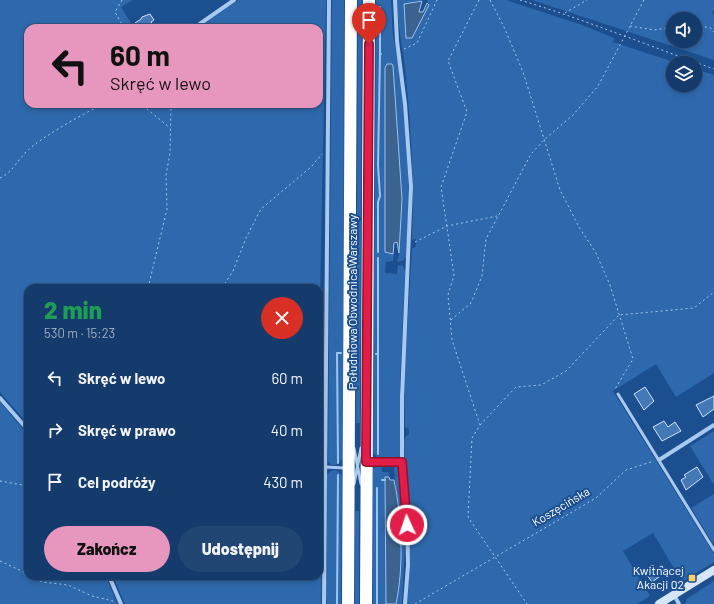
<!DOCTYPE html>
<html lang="pl">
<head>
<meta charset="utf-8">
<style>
  body { margin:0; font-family:Barlow,sans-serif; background:#214673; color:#f1f3f6; height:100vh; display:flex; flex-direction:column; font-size:15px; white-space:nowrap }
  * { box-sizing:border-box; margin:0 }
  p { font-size:13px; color:#9dadc1 }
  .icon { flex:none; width:22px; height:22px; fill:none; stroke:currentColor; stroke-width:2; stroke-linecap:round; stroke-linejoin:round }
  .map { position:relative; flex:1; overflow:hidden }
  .side { position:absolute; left:24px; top:284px; width:299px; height:296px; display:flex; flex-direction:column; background:#143b6b; border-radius:12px; box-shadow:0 2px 6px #0003,0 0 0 1px #33557e }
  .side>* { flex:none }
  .guide { position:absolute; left:24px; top:24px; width:299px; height:84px; border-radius:12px; box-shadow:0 2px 6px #0003,0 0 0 1px #33557e; background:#e797bd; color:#111; overflow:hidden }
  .fabs { position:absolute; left:666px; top:12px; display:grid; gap:8px }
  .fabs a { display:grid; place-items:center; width:36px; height:36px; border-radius:50%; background:#143b6b; box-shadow:0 2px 6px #0003,0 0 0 1px #33557e; font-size:20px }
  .pin { position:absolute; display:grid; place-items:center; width:34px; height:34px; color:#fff; margin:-41px -17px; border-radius:50% 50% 50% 0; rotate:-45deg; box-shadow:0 0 4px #0007 }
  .pin .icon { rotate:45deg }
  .me { position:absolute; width:44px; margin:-22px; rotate:357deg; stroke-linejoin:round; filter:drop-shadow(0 0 3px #0008) }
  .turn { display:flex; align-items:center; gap:14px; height:84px; padding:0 20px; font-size:18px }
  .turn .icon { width:52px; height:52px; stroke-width:2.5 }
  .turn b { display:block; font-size:28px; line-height:34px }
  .round { display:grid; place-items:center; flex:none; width:42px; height:42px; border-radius:21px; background:#214673 }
  .head { display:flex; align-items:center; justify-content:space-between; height:68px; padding:0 20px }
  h1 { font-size:24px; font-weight:800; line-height:30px; color:#1e9e55 }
  .primary-button { display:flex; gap:8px; margin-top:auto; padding:8px 20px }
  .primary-button a { flex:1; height:46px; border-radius:24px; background:#e797bd; color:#111; font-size:16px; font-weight:800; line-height:46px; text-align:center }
  .primary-button a+a { background:#214673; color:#f1f3f6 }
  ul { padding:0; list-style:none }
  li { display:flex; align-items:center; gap:12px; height:52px; padding:0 20px }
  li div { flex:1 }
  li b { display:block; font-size:15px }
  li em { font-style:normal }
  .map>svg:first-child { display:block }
  .green { fill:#2e69ad; fill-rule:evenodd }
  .water { fill:#3c6290; stroke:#9cc4f0 }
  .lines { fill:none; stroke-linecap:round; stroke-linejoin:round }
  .stream { stroke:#9cc4f0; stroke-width:2 }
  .building { fill:#4478b7; stroke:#cfe3fa }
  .path { stroke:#a9c9ee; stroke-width:1; stroke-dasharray:2 3; stroke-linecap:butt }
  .lane { stroke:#a9c9ee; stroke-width:3 }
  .street { stroke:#a9c9ee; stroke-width:4 }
  .secondary { stroke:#d6e6fa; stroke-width:8 }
  .highway { stroke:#fff; stroke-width:12 }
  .route-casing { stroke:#92132f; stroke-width:10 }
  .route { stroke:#e11d48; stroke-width:7 }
  .poi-dot { fill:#ffd166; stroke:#1b4f8f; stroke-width:1.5 }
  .labels { text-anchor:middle; stroke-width:4; stroke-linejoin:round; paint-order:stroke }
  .street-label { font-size:12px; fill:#fff; stroke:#1b4f8f }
  .poi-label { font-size:12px; fill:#fff; stroke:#1b4f8f; text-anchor:end }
</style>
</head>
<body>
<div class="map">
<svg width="714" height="604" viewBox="0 0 714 604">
  <rect width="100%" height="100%" fill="#1b4f8f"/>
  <path class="green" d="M0 0H133L121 7 134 28H28V104H319V28H199L238 0H326L320 296 324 294 321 604H125L113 576H319V288H28V424L0 392Z
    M332 0H344L343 459 336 465H331L328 461Z
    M358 0H362L360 423H356Z
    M376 0H391L393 36 401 79 408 173 409 196 406 257 402 261 397 262 400 251 399 242 402 199 393 66 392 64 386 65 385 252 394 254 393 261 386 262 385 273 397 274 398 265 403 266 405 272 400 384V456L397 459H379L373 453Z
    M397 0H423L404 4 406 38H412L429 5 427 0H506L582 25 614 38 613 42 677 63H673V85H695V69L714 75V373L676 397 656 364 613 391 714 554V562L682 582 653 533 623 551 650 596 637 604H407C413 549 406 495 404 441L406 436 409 434V429L405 427 404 379 412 249 416 246V239L412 240C414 189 412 138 407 88 405 58 398 30 397 0Z
    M532 0H714V10L712 12 714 15V60ZM673 19H695V41H673Z
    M0 402 28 435V576H106L117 604H0Z
    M714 431V485L690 446Z
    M381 464 382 472H388L390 475 385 478 386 604H373V469L377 465Z
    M394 465 398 466 400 469 405 544 402 604H396C403 571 401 535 398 502 397 489 394 478 394 465Z
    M333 470 338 471 342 475 341 604H327L326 597 327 474Z
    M714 494V545L691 508Z
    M355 511H359V604H355Z
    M714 581V604H685L687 599Z"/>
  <path class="water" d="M422 1 419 12H423L427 3 429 5 412 38H406L404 4Z
    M387 64H392L393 66 402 199 399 253 397 242 394 243 393 254 385 252V68Z
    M385 477H389L390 480H394C402 518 404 566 396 604H386Z"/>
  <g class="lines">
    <path class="stream" d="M380 7V54H381
      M378 252V202L380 196 378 165 380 54
      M376 354H378V258
      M378 454V354
      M338 463 337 353H341
      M382 480H385
      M337 604 338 475
      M377 604V488"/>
  </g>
  <path class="building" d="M150 14 154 20 151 22 155 28H139L135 23 141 19 142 17Z
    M645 387 654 401 644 410 634 394Z
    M714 396V409L703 417 696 405Z
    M664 421 668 427 675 422 681 431 662 441 653 427Z
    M697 467 703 477 686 490 681 480 686 477 684 475Z
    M653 565 656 569 662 566 666 572 652 582 644 571Z"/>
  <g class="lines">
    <path class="path" d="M122 0 115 12 124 28
      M479 0 448 61 467 112 441 187 454 275 448 295 452 340 480 425 472 438 468 517 527 604
      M490 0 504 27 523 72 560 190 579 227 596 253 610 285 633 359 615 389
      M520 0C586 20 649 46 714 69
      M565 13 587 0
      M695 25 711 28 714 32
      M630 26 654 30 673 27
      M404 49 417 43 437 0
      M138 104 147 109 169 127
      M0 178C13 172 18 159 28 150 48 133 80 116 103 104
      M415 242 447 226 497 216
      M148 288 167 209 166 175 170 153 171 104
      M222 288 233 271 246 238 261 209 311 167 322 154
      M451 320 471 303 482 276 486 239 531 154 545 139 573 115 598 86 644 0
      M480 425 516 387 541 385 566 371 619 315 694 308 714 292
      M0 481 28 486
      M0 561 28 574
      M31 576 42 582 68 585 92 596 113 601
      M415 604 596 498 626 470 654 461"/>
    <path class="lane" d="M618 394 714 550
      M354 448 361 484
      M370 462H402
      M325 467 345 468
      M354 484 361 448"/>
    <path class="street" d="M395 0 397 41 405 104 411 187 402 397V462L407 512 408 565 405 604
      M194 28 234 0
      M0 398 28 430
      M659 460 714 425
      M109 576 121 604
      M674 595 679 604
      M324 604 329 0"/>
    <path class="secondary" d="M659 604 714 570"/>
    <path class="highway" d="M348 604 351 0
      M366 604 369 0"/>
  </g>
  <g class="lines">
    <g class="route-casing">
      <path id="route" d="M369 44 366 462H402L407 525"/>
    </g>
    <use href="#route" class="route"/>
  </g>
  <rect class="poi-dot" x="688" y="574" width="8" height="8" rx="2"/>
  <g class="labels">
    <g class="street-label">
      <text transform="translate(353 302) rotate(-90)" y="4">Południowa Obwodnica Warszawy</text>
      <text transform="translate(561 507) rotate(-31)" y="4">Koszęcińska</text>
    </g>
    <g class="poi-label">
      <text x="684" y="575">Kwitnącej<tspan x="684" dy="14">Akacji 02</tspan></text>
    </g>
  </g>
</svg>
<div class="fabs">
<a><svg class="icon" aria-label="sound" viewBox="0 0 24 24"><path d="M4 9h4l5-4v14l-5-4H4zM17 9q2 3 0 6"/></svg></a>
<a><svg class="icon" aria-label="layers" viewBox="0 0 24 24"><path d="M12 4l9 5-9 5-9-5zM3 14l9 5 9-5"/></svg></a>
</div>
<div class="pin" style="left:369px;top:44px;background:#d93025"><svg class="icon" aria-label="arrive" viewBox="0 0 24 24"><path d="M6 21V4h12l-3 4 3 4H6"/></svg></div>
<svg class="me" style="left:407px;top:525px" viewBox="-20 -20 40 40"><circle r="17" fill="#e11d48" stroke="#fff" stroke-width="3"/><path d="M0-11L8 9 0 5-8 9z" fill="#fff"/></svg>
<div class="guide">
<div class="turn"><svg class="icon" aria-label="left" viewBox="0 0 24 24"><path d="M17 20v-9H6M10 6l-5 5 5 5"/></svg><div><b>60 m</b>Skręć w lewo</div></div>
</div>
<section class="side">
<div class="head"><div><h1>2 min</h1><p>530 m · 15:23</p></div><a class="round" style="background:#d93025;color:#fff"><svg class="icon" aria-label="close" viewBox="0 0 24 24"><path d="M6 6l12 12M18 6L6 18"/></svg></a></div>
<ul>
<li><svg class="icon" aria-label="left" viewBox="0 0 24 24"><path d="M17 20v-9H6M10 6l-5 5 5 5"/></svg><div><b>Skręć w lewo</b></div><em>60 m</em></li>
<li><svg class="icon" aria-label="right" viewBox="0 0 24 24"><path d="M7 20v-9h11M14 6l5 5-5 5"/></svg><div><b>Skręć w prawo</b></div><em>40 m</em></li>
<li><svg class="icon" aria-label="arrive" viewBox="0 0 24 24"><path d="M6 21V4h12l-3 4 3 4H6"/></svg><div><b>Cel podróży</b></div><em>430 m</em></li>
</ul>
<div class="primary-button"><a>Zakończ</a><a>Udostępnij</a></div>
</section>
</div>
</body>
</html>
